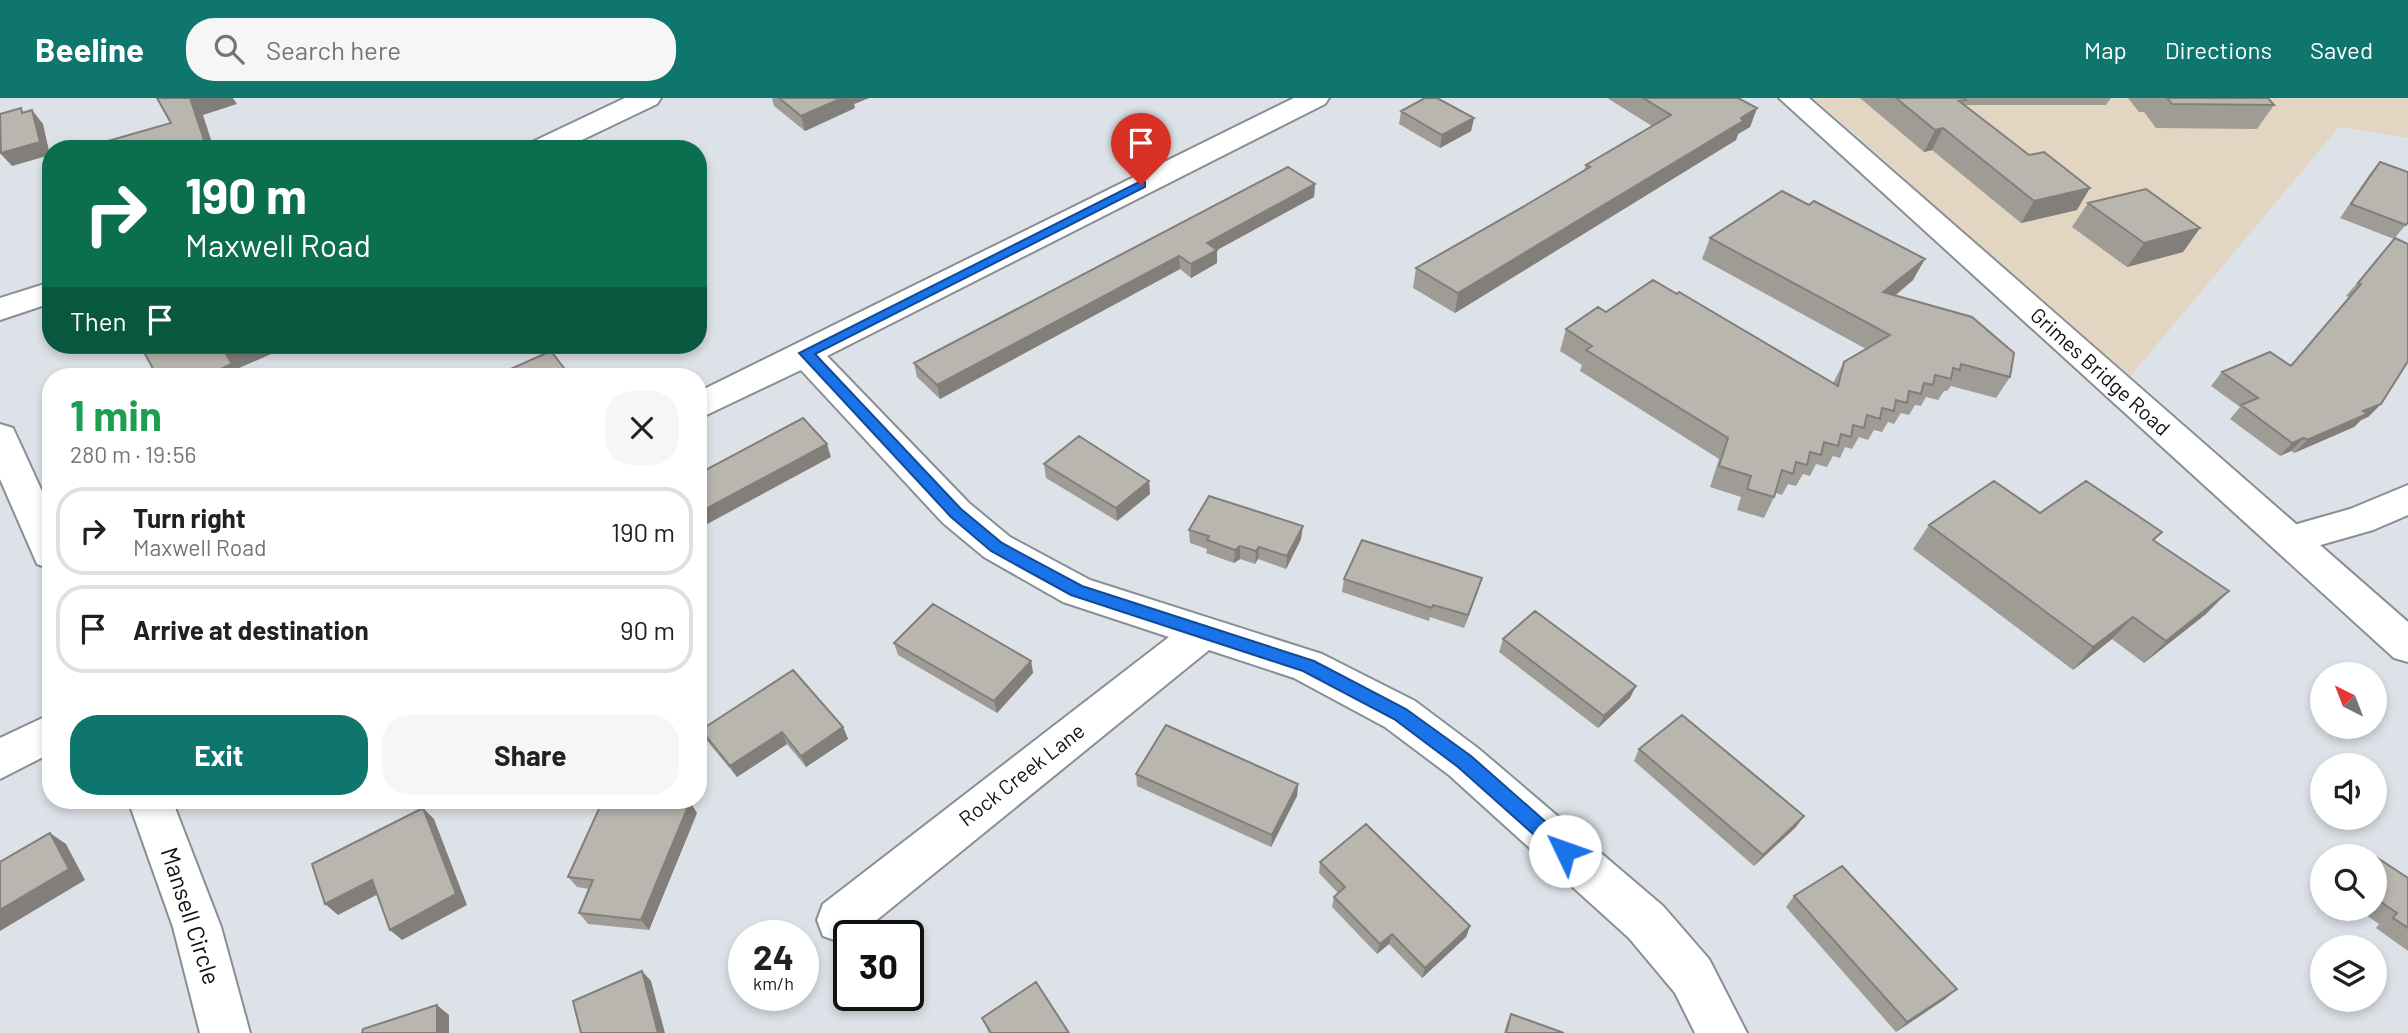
<!DOCTYPE html>
<html lang="en">
<head>
<meta charset="utf-8">
<style>
  body { margin:0; font-family:Barlow,sans-serif; background:#f6f6f6; color:#202124; height:100vh; display:flex; flex-direction:column; font-size:26px; white-space:nowrap }
  * { box-sizing:border-box; margin:0 }
  p { font-size:23px; color:#757577 }
  .icon { flex:none; width:38px; height:38px; fill:none; stroke:currentColor; stroke-width:2; stroke-linecap:round; stroke-linejoin:round }
  .map { position:relative; flex:1; overflow:hidden }
  .side { position:absolute; left:42px; top:270px; width:665px; height:441px; display:flex; flex-direction:column; background:#fff; border-radius:28px; box-shadow:0 4px 10px #0003 }
  .side>* { flex:none }
  .guide { position:absolute; left:42px; top:42px; width:665px; height:214px; border-radius:28px; box-shadow:0 4px 10px #0003; background:#0b6e4f; color:#fff; overflow:hidden }
  .needle { width:46px; rotate:318deg }
  .buttons { position:absolute; left:2310px; top:564px; display:grid; gap:14px }
  .buttons a { display:grid; place-items:center; width:77px; height:77px; border-radius:50%; background:#fff; box-shadow:0 4px 10px #0003; font-size:35px }
  .speed { position:absolute; left:728px; top:822px; display:flex; gap:14px; font-size:35px; font-weight:700; text-align:center }
  .speed>* { display:grid; place-content:center; width:91px; height:91px; border-radius:50%; background:#fff; box-shadow:0 4px 10px #0003; line-height:1 }
  .speed small { font-size:18px; font-weight:400 }
  .speed .limit { border:4px solid #111; border-radius:10px; background:#fff; color:#111 }
  .pin { position:absolute; display:grid; place-items:center; width:60px; height:60px; color:#fff; margin:-72px -30px; border-radius:50% 50% 50% 0; rotate:-45deg; box-shadow:0 0 7px #0007 }
  .pin .icon { rotate:45deg }
  .me { position:absolute; width:77px; margin:-38px; rotate:312deg; stroke-linejoin:round; filter:drop-shadow(0 0 5px #0008) }
  .turn { display:flex; align-items:center; gap:24px; height:147px; padding:0 28px; font-size:32px }
  .turn .icon { width:91px; height:91px; stroke-width:2.5 }
  .turn b { display:block; font-size:49px; line-height:60px }
  .then { display:flex; align-items:center; height:66px; padding:0 28px; background:#0003; gap:14px; font-size:26px }
  .round { display:grid; place-items:center; flex:none; width:74px; height:74px; border-radius:28px; background:#f6f6f6 }
  .summary { display:flex; align-items:center; justify-content:space-between; height:119px; padding:0 28px }
  h1 { font-size:42px; font-weight:700; line-height:52px; color:#1e9e55 }
  .primary-button { display:flex; gap:14px; margin-top:auto; padding:14px 28px }
  .primary-button a { flex:1; height:80px; border-radius:28px; background:#0f766e; color:#fff; font-size:28px; font-weight:700; line-height:80px; text-align:center }
  .primary-button a+a { background:#f6f6f6; color:#202124 }
  ul { padding:0; list-style:none }
  li { display:flex; align-items:center; gap:21px; height:88px; margin:0 14px 10px; padding:0 14px; border:4px solid #e0e0e0; border-radius:28px }
  li div { flex:1 }
  li b { display:block; font-size:26px }
  li em { font-style:normal }
  header { display:flex; align-items:center; gap:42px; box-sizing:border-box; height:98px; padding:0 35px; background:#0f766e; color:#fff }
  header strong { font-size:33px }
  nav { display:flex; gap:38px; margin-inline-start:auto; font-size:24px }
  .search { width:490px; height:63px; background:#f6f6f6; display:flex; align-items:center; gap:18px; box-sizing:border-box; padding:0 24px; border-radius:28px; color:#757577; font-size:26px }
  .map>svg:first-child { display:block }
  .commercial { fill:#e2d6c2 }
  .lines { fill:none; stroke-linecap:round; stroke-linejoin:round }
  .minor-casing { stroke:#8a8e94; stroke-width:4 }
  .tertiary-casing { stroke:#8a8e94; stroke-width:4 }
  .minor { fill:#fff; fill-rule:evenodd }
  .tertiary { fill:#fff; fill-rule:evenodd }
  .wall { fill:#9f9c96 }
  .shaded-wall { fill:#827f7a }
  .building { fill:#b9b5af; stroke:#827f7a; stroke-width:2 }
  .route { fill:#1a73e8; stroke:#114b97; stroke-width:2 }
  .labels { text-anchor:middle; stroke-width:5; stroke-linejoin:round; paint-order:stroke }
  .street-label { font-size:21px; fill:#0f1113; stroke:#fff }
  .near-street-label { font-size:24px; fill:#0f1113; stroke:#fff }
</style>
</head>
<body>
<header>
<strong>Beeline</strong>
<div class="search"><svg class="icon" aria-label="search" viewBox="0 0 24 24"><circle cx="10" cy="10" r="6"/><path d="M15 15l6 6"/></svg>Search here</div>
<nav><a>Map</a><a>Directions</a><a>Saved</a></nav>
</header>
<div class="map">
<svg width="2408" height="935" viewBox="0 0 2408 935">
  <rect width="100%" height="100%" fill="#dde2e8"/>
  <path class="commercial" d="M1813 0H2408V40L2339 29 2128 281 1931 109 1897 73Z"/>
  <g class="lines">
    <g class="minor-casing">
      <path id="minor" d="M625 0H661L657 6 563 51H526L530 45Z
        M1294 0H1329L1325 6 827 258 969 405 1010 439 1090 482 1322 556 1415 603 1479 651 1663 808 1709 861 1747 935H1695L1675 895 1629 840 1449 677 1385 629 1294 580 1209 552 857 838H849V841L840 844 823 838 817 822 823 806 1169 539 1063 504 984 459 943 425 801 272 698 321V294Z
        M51 184V205L0 222V200Z
        M0 326 13 330 51 413V471L37 466 0 381Z
        M2408 387V417L2373 432 2289 456 2276 452 2270 442 2276 432 2350 411Z
        M51 616V655L0 681V640Z
        M128 702H172L221 829 250 935H200L173 829Z"/>
    </g>
    <g class="tertiary-casing">
      <path id="tertiary" d="M1779 0H1809L2408 524V564L2394 560Z"/>
    </g>
    <use href="#minor" class="minor"/>
    <use href="#tertiary" class="tertiary"/>
  </g>
  <path class="wall" d="M772 0H869L854 6 855 10 805 33 774 8Z
    M1607 0H1738L1757 10 1750 29 1738 36 1736 42 1455 215 1413 190 1416 170 1526 107 1584 72 1586 67 1652 28Z
    M1860 0H2111L2106 7H1964L2077 112 2021 125 1932 52 1924 54Z
    M2128 0H2268L2274 7 2257 31 2156 30 2144 14H2139Z
    M1401 13 1474 20 1471 33 1440 50 1399 26Z
    M2380 64 2408 124 2394 141 2340 120 2369 77Z
    M1315 86 1314 99 1217 152V165L1191 180 1180 171 940 301 917 279 914 265Z
    M2088 105 2200 130 2183 154 2127 169 2072 129Z
    M1710 140 1913 182 1895 198 2010 279 1996 300 1951 288 1947 293H1944L1938 302 1926 299 1921 308 1915 307 1909 317 1901 315 1894 326 1888 324 1882 334 1874 332 1868 342 1859 339 1852 351 1845 349 1840 360 1833 358 1827 369 1816 366 1810 378 1803 376 1796 388 1788 386 1782 397 1776 395 1764 420 1737 412 1741 399 1710 389 1719 361 1580 273 1582 267 1560 253 1566 231 1606 214 1677 196 1833 285 1844 264 1866 251 1702 161Z
    M2395 140 2381 306 2368 319 2361 322 2354 329 2294 355 2291 353 2280 358 2230 321 2240 309 2211 288 2222 274 2291 268 2350 200 2346 198Z
    M1044 366 1149 383 1150 396 1117 423 1046 380Z
    M2040 415 2155 443 2206 516 2144 565 2112 541 2073 572 1913 451 1929 427Z
    M1189 432 1301 441 1286 471 1258 461 1255 466 1240 461 1234 465 1206 455 1207 451 1190 445Z
    M1482 480 1478 493 1464 530 1430 519 1429 523 1342 494 1344 481Z
    M1503 541 1630 600 1598 630 1499 554Z
    M894 545 1031 563 1033 575 997 615 898 557Z
    M843 629 848 641 806 669 787 646 737 679 708 644 701 632Z
    M1639 651 1796 729 1754 768 1634 663Z
    M1136 676 1298 686 1297 698 1271 749 1137 688Z
    M697 715 649 832 588 826 579 815 589 791 577 789 568 779Z
    M2376 759 2408 780V853L2376 830 2379 826 2356 810H2375V760Z
    M1320 764 1470 828 1466 839 1422 880 1389 846 1377 856 1332 809 1334 799 1338 795 1319 775Z
    M1794 798 1957 891 1945 901 1896 934 1786 809Z
    M1511 916 1564 935H1504L1507 925Z
    M982 920 1069 935H989Z"/>
  <path class="shaded-wall" d="M190 0H233L237 6 203 17 214 51H207Z
    M842 0H869L854 6 855 10 805 33 801 18Z
    M1757 10 1750 29 1738 36 1736 42 1455 215 1458 195Z
    M32 12 43 26 50 57 12 68 0 55V48Z
    M1474 20 1471 33 1440 50 1442 37Z
    M1943 30 1932 52 1924 54 1935 32Z
    M1315 86 1314 99 1217 152V165L1191 180V166L1207 145Z
    M2090 90 2077 112 2021 125 2034 103Z
    M2200 130 2183 154 2127 169 2144 145Z
    M1179 158 1180 171 940 301 937 287Z
    M1925 161 1913 182 1872 216 1883 194Z
    M221 247H292L239 270 244 278H204Z
    M567 274 570 278H558Z
    M2381 306 2368 319 2361 322 2354 329 2294 355 2307 342 2363 313Z
    M2304 340 2291 353 2280 358 2292 345Z
    M827 346 831 359 698 431V415Z
    M1149 383 1150 396 1117 423 1116 410Z
    M1303 428 1301 441 1286 471 1287 458Z
    M1240 448V461L1234 465 1235 452Z
    M1259 449 1258 461 1255 466 1256 453Z
    M1482 480 1478 493 1464 530 1468 517Z
    M2229 493 2206 516 2144 565 2166 543Z
    M2133 519 2112 541 2073 572 2093 549Z
    M1031 563 1033 575 997 615 994 603Z
    M1636 588 1630 600 1598 630 1604 618Z
    M843 629 848 641 806 669 801 658Z
    M782 634 787 646 737 679 730 668Z
    M1298 686 1297 698 1271 749 1272 737Z
    M690 704 697 715 649 832 641 822Z
    M423 710 434 721 467 807 402 842 390 832Z
    M1804 718 1796 729 1754 768 1763 757Z
    M50 735 66 746 85 782 0 833V812Z
    M372 782 384 793 338 817 325 806Z
    M1470 828 1466 839 1422 880 1425 870Z
    M1392 836 1389 846 1377 856 1380 846Z
    M642 873 651 883 665 935H658Z
    M1957 891 1945 901 1896 934 1907 924Z
    M437 907 449 917V935H437Z"/>
  <path class="building" d="M157 0H190L207 51H94V47L171 25Z
    M779 0H842L801 18Z
    M1425 0H1437L1474 20 1442 37 1401 13Z
    M1643 0H1738L1757 10 1741 20 1743 23 1458 195 1416 170 1526 107 1590 69 1586 67 1671 17Z
    M1896 0H1964L1966 2 1959 3 2029 57 2044 54 2090 90 2034 103 1943 30 1935 32Z
    M2167 0H2268L2274 7 2172 6Z
    M21 10 22 15 32 12 40 44 1 55 0 16Z
    M2380 64 2408 74V124L2406 127 2351 106Z
    M1288 69 1315 86 1207 145 1217 152 1191 166 1179 158 937 287 914 265Z
    M2146 91 2200 130 2144 145 2088 105Z
    M1782 93 1809 107 1814 103 1925 161 1883 194 1972 219 2014 255 2010 279 1961 266 1960 272 1953 270 1951 281 1935 277 1933 287 1924 285 1921 296 1909 293 1907 305 1896 302 1894 313 1882 310 1880 321 1867 317 1864 330 1853 327 1851 339 1841 336 1838 348 1824 344 1821 357 1810 354 1807 367 1796 364 1793 376 1782 372 1774 399 1747 391 1751 378 1719 368 1728 340 1586 252 1592 248 1566 231 1598 209 1606 214 1653 182 1677 196 1679 194 1838 288 1844 264 1890 237 1710 140Z
    M2395 140 2408 146V263L2381 306 2363 313 2367 316 2307 342 2304 340 2292 345 2241 307 2258 300 2222 274 2270 254 2291 268 2361 186 2358 185Z
    M140 247H221L232 266 204 278H157Z
    M551 253 567 274 558 278H495Z
    M803 320 827 346 698 415V376Z
    M1079 338 1149 383 1116 410 1044 366Z
    M1994 383 2040 415 2086 383 2162 434 2153 442 2229 493 2166 543 2133 519 2093 549 1929 427Z
    M1209 398 1303 428 1287 458 1259 449 1256 453 1240 448 1235 452 1207 442 1209 438 1189 432Z
    M1362 442 1482 480 1468 517 1433 507 1432 510 1344 481Z
    M933 506 1031 563 994 603 894 545Z
    M1535 513 1636 588 1604 618 1503 541Z
    M793 572 843 629 801 658 782 634 730 668 701 632Z
    M1682 617 1804 718 1763 757 1639 651Z
    M1166 627 1298 686 1272 737 1136 676Z
    M603 702H672L690 704 641 822 579 815 593 782 568 779Z
    M423 710 456 796 390 832 372 782 325 806 312 766Z
    M1366 726 1470 828 1425 870 1392 836 1380 846 1334 799 1345 789 1320 764Z
    M50 735 69 771 0 812V764Z
    M2376 759 2408 780V830L2393 820 2397 815 2375 800V761Z
    M1842 768 1957 891 1907 924 1794 798Z
    M642 873 658 935H581L573 903Z
    M1036 884 1069 935H991L982 920Z
    M437 907V935H362L363 931Z
    M1511 916 1564 935H1506Z"/>
  <path class="route" d="M1141 83 1145 84V89L815 256 961 411 1002 445 1082 488 1314 563 1406 611 1471 658 1572 747 1575 753 1572 759 1565 761 1559 759 1458 669 1394 621 1303 573 1071 497 991 453 951 419 799 255Z"/>
  <g class="labels">
    <g class="street-label">
      <text transform="translate(2100 274) rotate(42)" y="7">Grimes Bridge Road</text>
      <text transform="translate(1022 677) rotate(-38)" y="7">Rock Creek Lane</text>
    </g>
    <g class="near-street-label">
      <text transform="translate(190 818) rotate(72)" y="8">Mansell Circle</text>
    </g>
  </g>
</svg>
<div class="buttons">
<a><svg class="needle" viewBox="-14 -14 28 28"><path d="M0-13l5 13h-10z" fill="#e53935"/><path d="M0 13l5-13h-10z" fill="#757577"/></svg></a>
<a><svg class="icon" aria-label="sound" viewBox="0 0 24 24"><path d="M4 9h4l5-4v14l-5-4H4zM17 9q2 3 0 6"/></svg></a>
<a><svg class="icon" aria-label="search" viewBox="0 0 24 24"><circle cx="10" cy="10" r="6"/><path d="M15 15l6 6"/></svg></a>
<a><svg class="icon" aria-label="layers" viewBox="0 0 24 24"><path d="M12 4l9 5-9 5-9-5zM3 14l9 5 9-5"/></svg></a>
</div>
<div class="speed"><div>24<small>km/h</small></div><div class="limit">30</div></div>
<div class="pin" style="left:1141px;top:87px;background:#d93025"><svg class="icon" aria-label="arrive" viewBox="0 0 24 24"><path d="M6 21V4h12l-3 4 3 4H6"/></svg></div>
<svg class="me" style="left:1565px;top:753px" viewBox="-20 -20 40 40"><circle r="19" fill="#fff"/><path d="M0-13L10 11 0 6-10 11z" fill="#1a73e8"/></svg>
<div class="guide">
<div class="turn"><svg class="icon" aria-label="right" viewBox="0 0 24 24"><path d="M7 20v-9h11M14 6l5 5-5 5"/></svg><div><b>190 m</b>Maxwell Road</div></div>
<div class="then">Then<svg class="icon" aria-label="arrive" viewBox="0 0 24 24"><path d="M6 21V4h12l-3 4 3 4H6"/></svg></div>
</div>
<section class="side">
<div class="summary"><div><h1>1 min</h1><p>280 m · 19:56</p></div><a class="round"><svg class="icon" aria-label="close" viewBox="0 0 24 24"><path d="M6 6l12 12M18 6L6 18"/></svg></a></div>
<ul>
<li><svg class="icon" aria-label="right" viewBox="0 0 24 24"><path d="M7 20v-9h11M14 6l5 5-5 5"/></svg><div><b>Turn right</b><p>Maxwell Road</p></div><em>190 m</em></li>
<li><svg class="icon" aria-label="arrive" viewBox="0 0 24 24"><path d="M6 21V4h12l-3 4 3 4H6"/></svg><div><b>Arrive at destination</b></div><em>90 m</em></li>
</ul>
<div class="primary-button"><a>Exit</a><a>Share</a></div>
</section>
</div>
</body>
</html>
